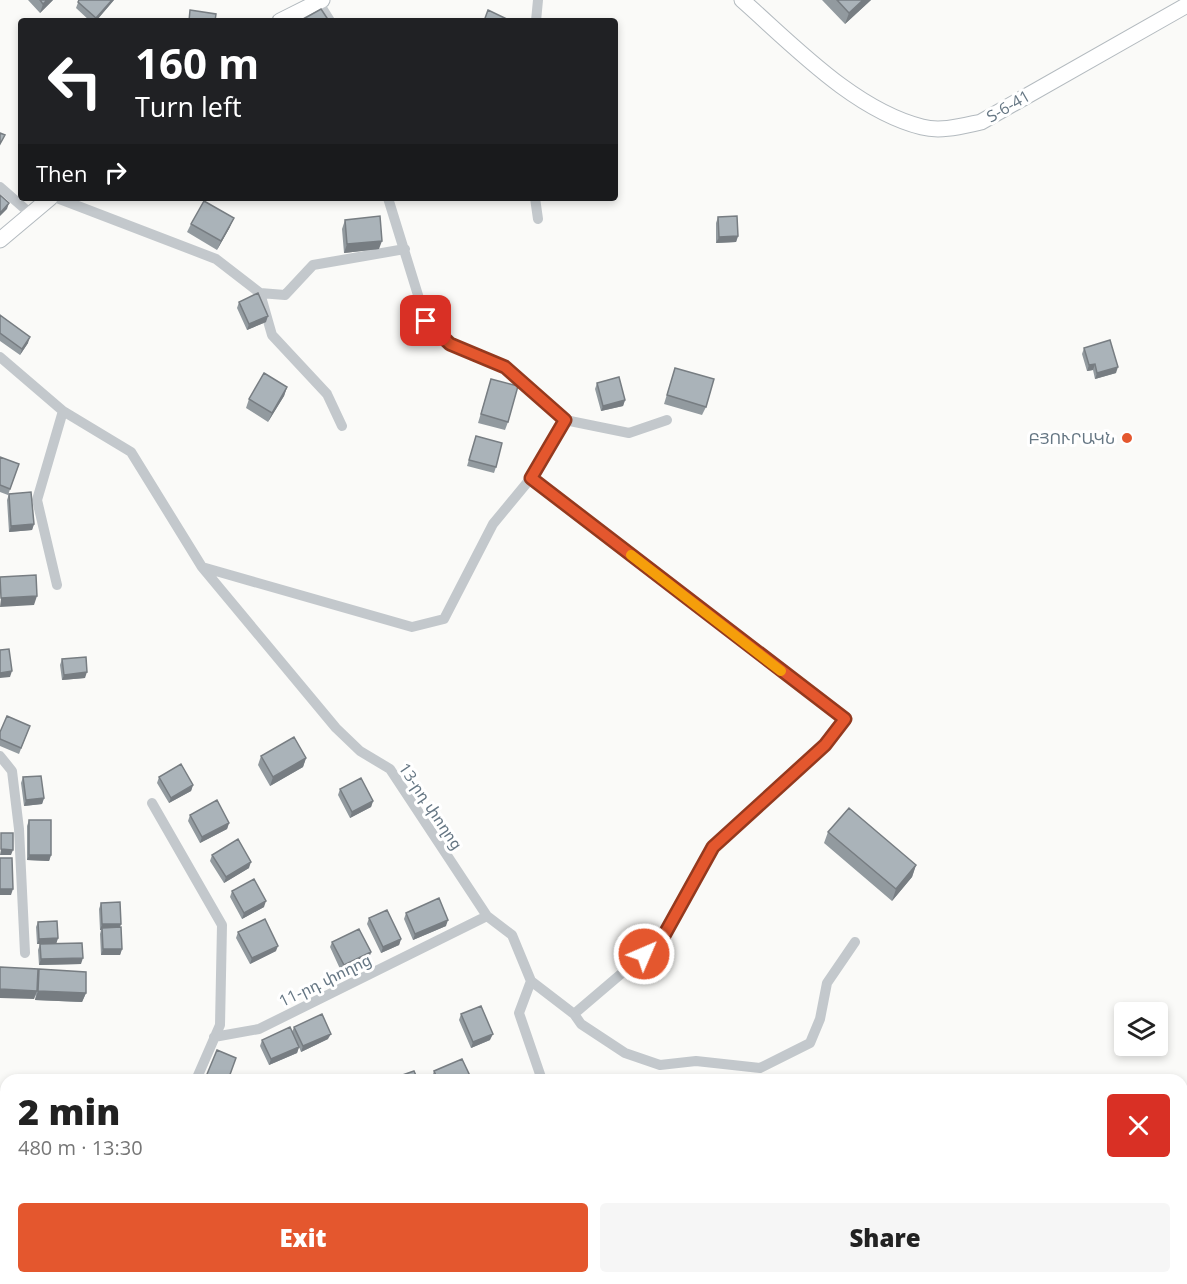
<!DOCTYPE html>
<html lang="en">
<head>
<meta charset="utf-8">
<style>
  body { margin:0; font-family:"Open Sans","Noto Sans Armenian",sans-serif; background:#f6f6f6; color:#222; height:100vh; display:flex; flex-direction:column; font-size:22px; white-space:nowrap }
  * { box-sizing:border-box; margin:0 }
  p { font-size:20px; color:#767676 }
  .icon { flex:none; width:33px; height:33px; fill:none; stroke:currentColor; stroke-width:2; stroke-linecap:round; stroke-linejoin:round }
  .map { position:relative; flex:1; overflow:hidden }
  .drawer { position:absolute; left:0px; top:1074px; width:1188px; height:210px; display:flex; flex-direction:column; background:#fff; border-radius:18px 18px 0 0; box-shadow:0 3px 9px #0003 }
  .drawer>* { flex:none }
  .guide { position:absolute; left:18px; top:18px; width:600px; height:183px; border-radius:6px; box-shadow:0 3px 9px #0003; background:#202124; color:#fff; overflow:hidden }
  .fabs { position:absolute; left:1114px; top:1002px; display:grid; gap:12px }
  .fabs a { display:grid; place-items:center; width:54px; height:54px; border-radius:6px; background:#fff; box-shadow:0 3px 9px #0003; font-size:30px }
  .pin { position:absolute; display:grid; place-items:center; width:51px; height:51px; color:#fff; margin:-26px; border-radius:12px; box-shadow:0 3px 9px #0006 }
  .me { position:absolute; width:66px; margin:-33px; rotate:45deg; stroke-linejoin:round; filter:drop-shadow(0 0 4px #0008) }
  .turn { display:flex; align-items:center; gap:21px; height:126px; padding:0 18px; font-size:27px }
  .turn .icon { width:78px; height:78px; stroke-width:2.5 }
  .turn b { display:block; font-size:42px; line-height:51px }
  .then { display:flex; align-items:center; height:57px; padding:0 18px; background:#0003; gap:12px; font-size:22px }
  .round { display:grid; place-items:center; flex:none; width:63px; height:63px; border-radius:6px; background:#f6f6f6 }
  .overview { display:flex; align-items:center; justify-content:space-between; height:102px; padding:0 18px }
  h1 { font-size:36px; font-weight:800; line-height:45px }
  .button { display:flex; gap:12px; margin-top:auto; padding:12px 18px }
  .button a { flex:1; height:69px; border-radius:6px; background:#e4572e; color:#fff; font-size:24px; font-weight:800; line-height:69px; text-align:center }
  .button a+a { background:#f6f6f6; color:#222 }
  .map>svg:first-child { display:block }
  .lines { fill:none; stroke-linecap:round; stroke-linejoin:round }
  .secondary-casing { stroke:#b3babf; stroke-width:17 }
  .minor { stroke:#c3c8cc; stroke-width:10 }
  .secondary { stroke:#fff; stroke-width:15 }
  .wall { fill:#929a9f }
  .shaded-wall { fill:#777d82 }
  .building { fill:#aab3b9; stroke:#777d82; stroke-width:1.5 }
  .route-casing { stroke:#94391e; stroke-width:15 }
  .route { stroke:#e4572e; stroke-width:10 }
  .slow { stroke:#f59e0b; stroke-width:10 }
  .poi-dot { fill:#e4572e; stroke:#fff; stroke-width:2 }
  .labels { text-anchor:middle; stroke-width:6; stroke-linejoin:round; paint-order:stroke }
  .street-label { font-size:16px; fill:#657683; stroke:#fff }
  .poi-label { font-size:16px; fill:#657683; stroke:#fff; text-anchor:end }
</style>
</head>
<body>
<div class="map">
<svg width="1187" height="1284" viewBox="0 0 1187 1284">
  <rect width="100%" height="100%" fill="#fafaf8"/>
  <g class="lines">
    <g class="secondary-casing">
      <path id="secondary" d="M742 0C793 45 854 110 922 127 941 132 962 126 981 122L1187 5
        M280 21 322 0
        M0 240 50 198"/>
    </g>
    <path class="minor" d="M317 0 330 21
      M536 21 538 0
      M0 187 32 215
      M57 198 216 259 260 293 272 335 327 394 342 426
      M388 198 426 321 450 344 505 367 565 420 629 433 667 420
      M535 198 538 219
      M260 293 285 295 313 265 405 249
      M0 357 63 411 131 452 202 567 336 728 360 751 390 769 487 916 512 935 531 981 574 1014 581 1024 625 1053 660 1065 696 1061 760 1068 810 1043 820 1019 827 983 855 942
      M531 478 845 719 825 745 713 847 662 939 574 1014
      M202 567 412 627 444 619 493 524 531 478 565 420
      M57 585 37 500 63 411
      M0 756 12 771 19 829 25 953
      M152 803 222 925 220 1025 196 1080
      M531 981 519 1013 542 1080
      M214 1037 259 1029 487 916
      M0 1178 6 1176
      M149 1284 150 1278"/>
    <use href="#secondary" class="secondary"/>
  </g>
  <path class="wall" d="M28 0H53L40 13Z
    M79 0H114L96 21H90L76 8Z
    M822 0H871L845 24Z
    M718 217 738 236 736 242 716 243V223Z
    M345 220 379 249 344 253 342 229Z
    M191 224 230 227 217 250 187 232Z
    M239 302 266 322 247 330 237 308Z
    M0 315 28 343 20 355 0 341Z
    M1084 348 1116 373 1095 379 1093 370 1087 371 1082 354Z
    M675 368 706 407 702 415 664 404Z
    M491 379 508 422 505 430 478 423Z
    M597 383 625 400 623 406 601 411 595 389Z
    M287 387 284 396 268 422 246 408 249 399Z
    M476 436 496 467 494 473 467 466Z
    M0 457 19 464 8 495 0 492Z
    M9 494 34 524 32 530 9 532 7 500Z
    M62 659 85 678 62 680 60 665Z
    M30 726 19 754 0 746V732Z
    M261 756 306 758 303 767 270 786 258 765Z
    M23 777 44 798 42 804 24 806 21 783Z
    M159 777 193 785 191 791 169 803 157 783Z
    M340 789 373 801 371 807 350 818 338 795Z
    M190 815 229 823 227 829 200 843 188 821Z
    M29 820 51 855 49 861 27 860V826Z
    M828 832 916 865 912 877 892 901 824 843Z
    M212 855 249 868 224 883 210 861Z
    M232 891 264 907 242 919 230 897Z
    M101 903 121 924 120 927 122 949 120 955H101L100 934 101 930H100L99 909Z
    M406 913 446 926 413 940 404 919Z
    M369 918 401 939 399 945 381 953 367 924Z
    M38 922 58 938 56 944H37L36 927Z
    M238 932 276 951 250 964 236 938Z
    M332 942 371 952 369 958 341 971 330 947Z
    M40 944 81 964 39 965 38 950Z
    M39 969 86 993 82 1002 35 1000 36 994 34 999Z
    M461 1014 490 1040 471 1048 459 1020Z
    M294 1027 328 1039 301 1052 299 1047 297 1053 269 1065 260 1046 262 1040 292 1032Z
    M434 1071 470 1080H433L432 1077Z"/>
  <path class="shaded-wall" d="M47 0H53L40 13 43 4Z
    M112 0H114L96 21H94L96 18Z
    M863 0H871L845 24 849 13Z
    M9 203 7 209 0 216V213Z
    M234 218 230 227 217 250 221 241Z
    M738 236 736 242 716 243 719 237Z
    M382 241 379 249 344 253 347 244Z
    M268 316 266 322 247 330 249 324Z
    M30 337 28 343 20 355 22 349Z
    M1095 364 1093 370 1087 371 1089 365Z
    M1118 367 1116 373 1095 379 1097 373Z
    M287 387 284 396 268 422 272 413Z
    M625 400 623 406 601 411 603 406Z
    M34 524 32 530 9 532 11 526Z
    M37 596 34 605 0 607 1 598Z
    M12 671 10 677 0 678V673Z
    M87 672 85 678 62 680 64 675Z
    M306 758 303 767 270 786 273 777Z
    M193 785 191 791 169 803 171 798Z
    M44 798 42 804 24 806 26 800Z
    M373 801 371 807 350 818 352 812Z
    M229 823 227 829 200 843 202 837Z
    M1 849 13 850 11 855H0Z
    M29 855H51L49 861 27 860Z
    M251 862 249 868 224 883 226 877Z
    M916 865 912 877 892 901 896 889Z
    M0 889H13L11 895H0Z
    M266 901 264 907 242 919 244 913Z
    M448 920 446 926 413 940 415 934Z
    M102 924H121L119 929 102 928 101 930H100Z
    M58 938 56 944H37L39 939Z
    M401 939 399 945 381 953 383 947Z
    M278 946 276 951 250 964 252 958Z
    M103 949H122L120 955H101Z
    M371 952 369 958 341 971 344 965Z
    M83 958 81 964 39 965 41 959Z
    M0 989 37 991 34 999 0 998Z
    M38 991 86 993 82 1002 35 1000Z
    M331 1034 328 1039 301 1052 303 1046Z
    M493 1034 490 1040 471 1048 473 1042Z
    M299 1047 297 1053 269 1065 271 1059Z"/>
  <path class="building" d="M40 0H47L43 4Z
    M79 0H112L96 18 78 2Z
    M837 0H863L849 13Z
    M321 9 329 21H307L305 18Z
    M190 10 216 14 215 21H189Z
    M488 10 507 19 506 21H484Z
    M0 133 5 135 0 144Z
    M0 195 9 203 0 213Z
    M204 201 234 218 221 241 191 224Z
    M380 216 382 241 347 244 345 220Z
    M737 216 738 236 719 237 718 217Z
    M258 293 268 316 249 324 239 302Z
    M0 315 30 337 22 349 0 333Z
    M1110 340 1118 367 1097 373 1095 364 1089 365 1084 348Z
    M675 368 714 379 706 407 667 395Z
    M264 373 287 387 272 413 249 399Z
    M619 377 625 400 603 406 597 383Z
    M491 379 518 386 508 422 481 414Z
    M476 436 502 443 496 467 469 460Z
    M0 457 19 464 10 489 0 485Z
    M31 492 34 524 11 526 9 494Z
    M36 575 37 596 1 598 0 577Z
    M9 649 12 671 0 673V650Z
    M86 657 87 672 64 675 62 659Z
    M7 716 30 726 21 748 0 739V732Z
    M294 737 306 758 273 777 261 756Z
    M181 764 193 785 171 798 159 777Z
    M41 776 44 798 26 800 23 777Z
    M361 778 373 801 352 812 340 789Z
    M217 800 229 823 202 837 190 815Z
    M849 808 916 865 896 889 828 832Z
    M29 820H51V855H29Z
    M1 833H13V850L1 849Z
    M238 839 251 862 226 877 212 855Z
    M0 858H12L13 889H0Z
    M254 879 266 901 244 913 232 891Z
    M439 898 448 920 415 934 406 913Z
    M120 902 121 924H102L101 903Z
    M387 910 401 939 383 947 369 918Z
    M265 919 278 946 252 958 238 932Z
    M57 921 58 938 39 939 38 922Z
    M121 927 122 949H103L102 928Z
    M359 929 371 952 344 965 332 942Z
    M82 943 83 958 41 959 40 944Z
    M0 967 38 969 37 991 0 989Z
    M39 969 86 972V993L38 991Z
    M481 1006 493 1034 473 1042 461 1014Z
    M322 1014 331 1034 303 1046 294 1027Z
    M290 1027 299 1047 271 1059 262 1040Z
    M217 1050 236 1058 228 1080H209L205 1079Z
    M462 1059 471 1078 467 1080H438L434 1071Z
    M414 1071 418 1080H395L394 1078Z"/>
  <g class="lines">
    <g class="route-casing">
      <path id="route" d="M426 321 450 344 505 367 565 420 531 478 845 719 825 745 713 847 662 939 644 954"/>
    </g>
    <use href="#route" class="route"/>
    <path class="slow" d="M631 555 781 671"/>
  </g>
  <circle class="poi-dot" cx="1127" cy="438" r="6"/>
  <g class="labels">
    <g class="street-label">
      <text transform="translate(1008 106) rotate(-30)" y="6">Տ-6-41</text>
      <text transform="translate(431 806) rotate(56)" y="6">13-րդ փողոց</text>
      <text transform="translate(325 980) rotate(-26)" y="6">11-րդ փողոց</text>
    </g>
    <g class="poi-label">
      <text x="1115" y="444">ԲՅՈՒՐԱԿՆ</text>
    </g>
  </g>
</svg>
<div class="fabs">
<a><svg class="icon" aria-label="layers" viewBox="0 0 24 24"><path d="M12 4l9 5-9 5-9-5zM3 14l9 5 9-5"/></svg></a>
</div>
<div class="pin" style="left:426px;top:321px;background:#d93025"><svg class="icon" aria-label="arrive" viewBox="0 0 24 24"><path d="M6 21V4h12l-3 4 3 4H6"/></svg></div>
<svg class="me" style="left:644px;top:954px" viewBox="-20 -20 40 40"><circle r="17" fill="#e4572e" stroke="#fff" stroke-width="3"/><path d="M0-11L8 9 0 5-8 9z" fill="#fff"/></svg>
<div class="guide">
<div class="turn"><svg class="icon" aria-label="left" viewBox="0 0 24 24"><path d="M17 20v-9H6M10 6l-5 5 5 5"/></svg><div><b>160 m</b>Turn left</div></div>
<div class="then">Then<svg class="icon" aria-label="right" viewBox="0 0 24 24"><path d="M7 20v-9h11M14 6l5 5-5 5"/></svg></div>
</div>
<section class="drawer">
<div class="overview"><div><h1>2 min</h1><p>480 m · 13:30</p></div><a class="round" style="background:#d93025;color:#fff"><svg class="icon" aria-label="close" viewBox="0 0 24 24"><path d="M6 6l12 12M18 6L6 18"/></svg></a></div>
<div class="button"><a>Exit</a><a>Share</a></div>
</section>
</div>
</body>
</html>
